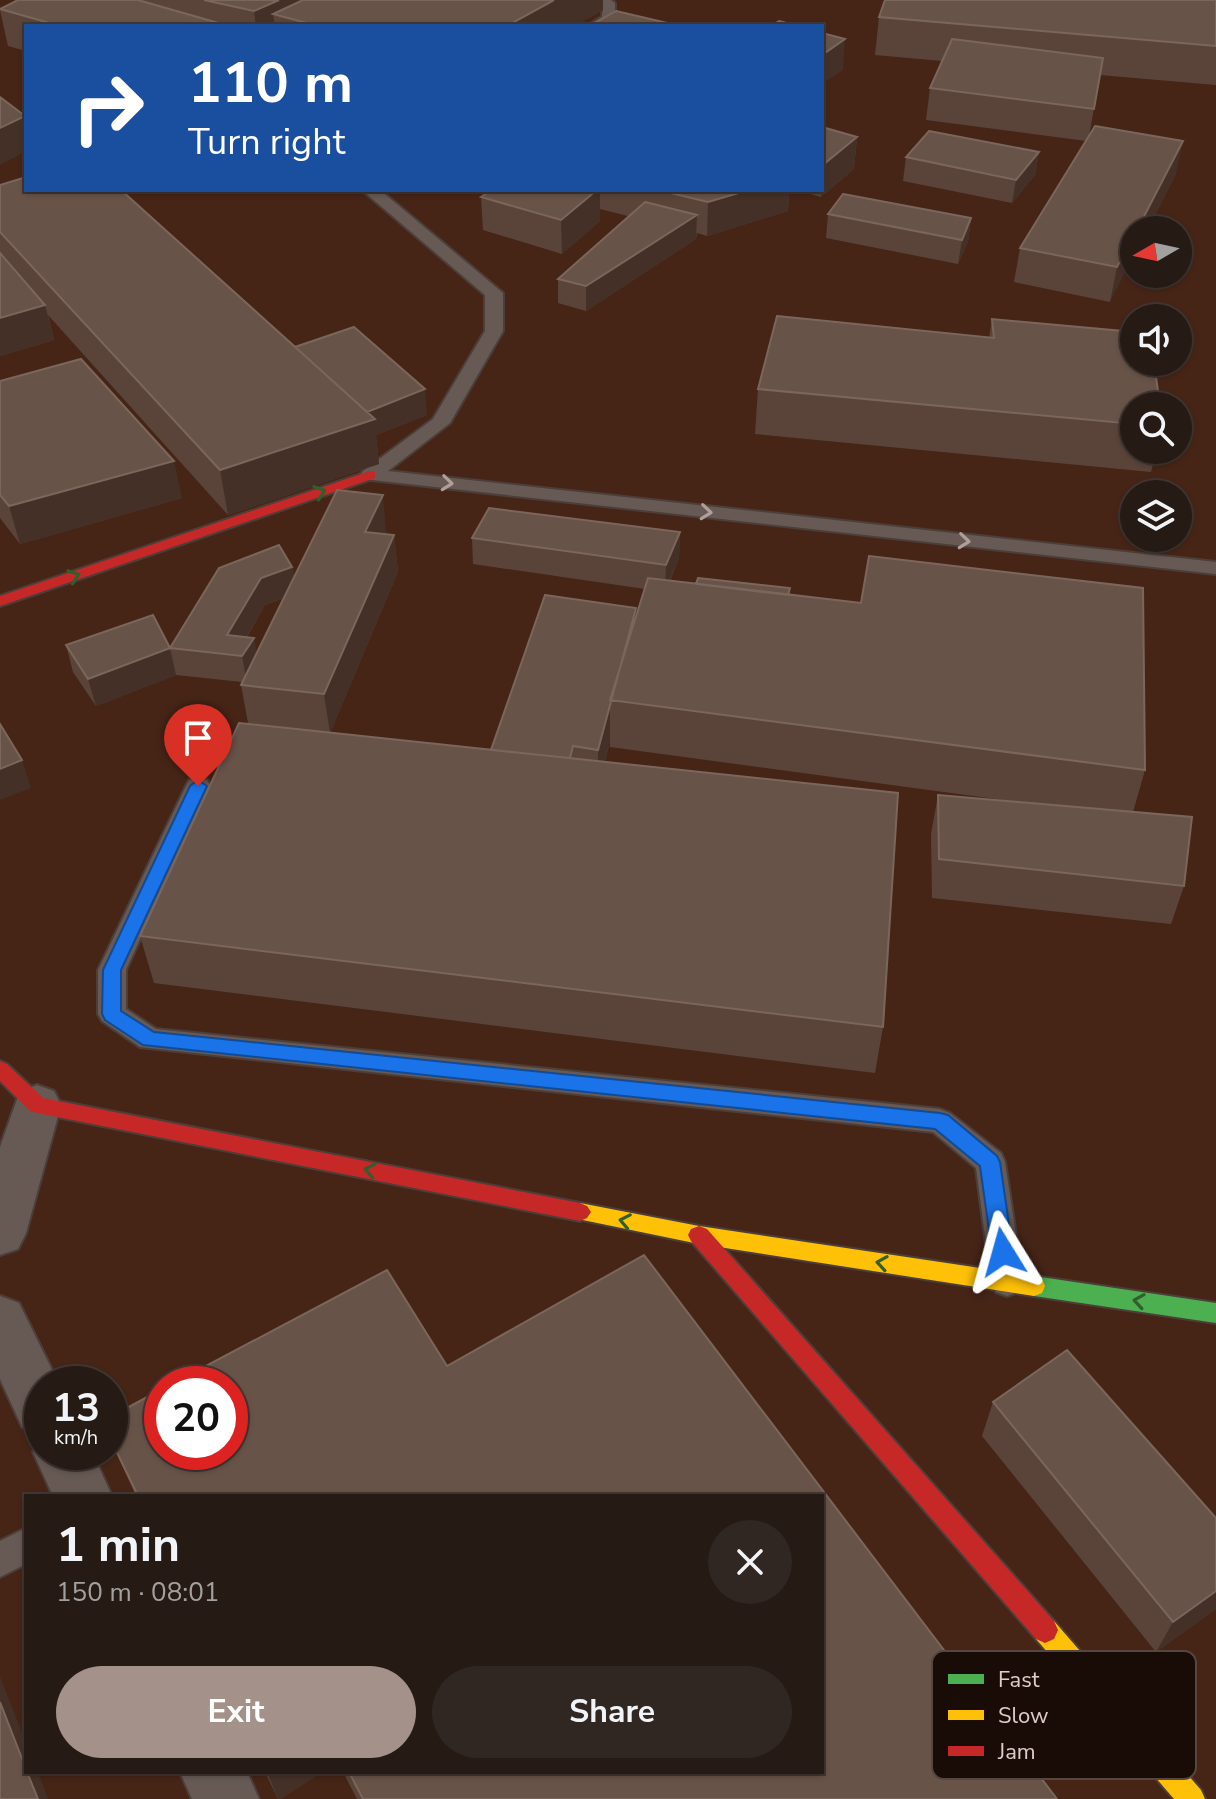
<!DOCTYPE html>
<html lang="en">
<head>
<meta charset="utf-8">
<style>
  body { margin:0; font-family:"Nunito Sans",sans-serif; background:#312722; color:#f1f3f6; height:100vh; display:flex; flex-direction:column; font-size:30px; white-space:nowrap }
  * { box-sizing:border-box; margin:0 }
  p { font-size:26px; color:#a3a1a0 }
  .icon { flex:none; width:44px; height:44px; fill:none; stroke:currentColor; stroke-width:2; stroke-linecap:round; stroke-linejoin:round }
  .map { position:relative; flex:1; overflow:hidden }
  .panel { position:absolute; left:24px; top:1494px; width:800px; height:280px; display:flex; flex-direction:column; background:#251a14; border-radius:0px; box-shadow:0 2px 6px #0004,0 0 0 2px #423834 }
  .panel>* { flex:none }
  .banner { position:absolute; left:24px; top:24px; width:800px; height:168px; border-radius:0px; box-shadow:0 2px 6px #0004,0 0 0 2px #423834; background:#1a4fa0; color:#fff; overflow:hidden }
  .needle { width:52px; rotate:261deg }
  .tools { position:absolute; left:1120px; top:216px; display:grid; gap:16px }
  .tools a { display:grid; place-items:center; width:72px; height:72px; border-radius:50%; background:#251a14; box-shadow:0 2px 6px #0004,0 0 0 2px #423834; font-size:40px }
  .speed { position:absolute; left:24px; top:1366px; display:flex; gap:16px; font-size:40px; font-weight:700; text-align:center }
  .speed>* { display:grid; place-content:center; width:104px; height:104px; border-radius:50%; background:#251a14; box-shadow:0 2px 6px #0004,0 0 0 2px #423834; line-height:1 }
  .speed small { font-size:20px; font-weight:400 }
  .speed .limit { border:12px solid #d22; background:#fff; color:#111 }
  .pin { position:absolute; display:grid; place-items:center; width:68px; height:68px; color:#fff; margin:-82px -34px; border-radius:50% 50% 50% 0; rotate:-45deg; box-shadow:0 0 8px #0007 }
  .pin .icon { rotate:45deg }
  .me { position:absolute; width:88px; margin:-44px; rotate:352deg; stroke-linejoin:round; filter:drop-shadow(0 0 6px #0008) }
  .turn { display:flex; align-items:center; gap:28px; height:168px; padding:0 32px; font-size:36px }
  .turn .icon { width:104px; height:104px; stroke-width:2.5 }
  .turn b { display:block; font-size:56px; line-height:68px }
  .round { display:grid; place-items:center; flex:none; width:84px; height:84px; border-radius:42px; background:#312722 }
  .overview { display:flex; align-items:center; justify-content:space-between; height:136px; padding:0 32px }
  h1 { font-size:48px; font-weight:700; line-height:60px }
  .primary-button { display:flex; gap:16px; margin-top:auto; padding:16px 32px }
  .primary-button a { flex:1; height:92px; border-radius:48px; background:#a3918a; color:#fff; font-size:32px; font-weight:700; line-height:92px; text-align:center }
  .primary-button a+a { background:#312722; color:#f1f3f6 }
  .map>svg:first-child { display:block }
  .built { fill:#462517; fill-rule:evenodd }
  .lines { fill:none; stroke-linecap:round; stroke-linejoin:round }
  .lane-casing { stroke:#4c3e39; stroke-width:4 }
  .street-casing { stroke:#4c3e39; stroke-width:4 }
  .fast-casing { stroke:#4c3e39; stroke-width:4 }
  .slow-casing { stroke:#4c3e39; stroke-width:4 }
  .jam-casing { stroke:#4c3e39; stroke-width:4 }
  .lane { fill:#675a55; fill-rule:evenodd }
  .street { fill:#675a55; fill-rule:evenodd }
  .fast { fill:#4caf50; fill-rule:evenodd }
  .slow { fill:#ffc107; fill-rule:evenodd }
  .jam { fill:#c62828; fill-rule:evenodd }
  .wall { fill:#5a443a; fill-rule:evenodd }
  .shaded-wall { fill:#443027 }
  .building { fill:#685348; stroke:#7b665c; stroke-width:2 }
  .oneway { stroke:#b09f98 }
  .oneway2 { stroke:#325e2c }
  .route { fill:#1a73e8; stroke:#114b97; stroke-width:2 }
  .key { fill:#190c07; stroke:#554640; stroke-width:2 }
  .key-label { font-size:22px; fill:#e0cdc5 }
</style>
</head>
<body>
<div class="map">
<svg width="1216" height="1799" viewBox="0 0 1216 1799">
  <rect width="100%" height="100%" fill="#31221b"/>
  <path class="built" d="M0 0H879L1216 28V1799H0ZM26 26H822V190H26ZM1134 230H1178V274H1134ZM1134 318H1178V362H1134ZM1134 406H1178V450H1134ZM1134 494H1178V538H1134ZM42 1384H110V1452H42ZM162 1384H230V1452H162ZM26 1496H822V1772H26Z"/>
  <g class="lines">
    <g class="lane-casing">
      <path id="lane" d="M597 0H611L615 3V19L605 26H587L602 17 603 7Z
        M362 190H380L503 293V331L450 423 388 471 1216 562V574L363 479 360 475 363 471 433 419 485 331V295Z
        M198 778 207 780 210 786 126 970V1009L156 1029 940 1109 950 1113 1001 1153 1005 1162 1023 1282 1018 1292 1007 1296 996 1292 991 1282 976 1168 933 1132 140 1047 102 1021 98 1014V970L186 786 189 780Z
        M26 1528V1564L0 1577V1541Z"/>
    </g>
    <g class="street-casing">
      <path id="street" d="M37 1085 54 1091 61 1105 26 1233 18 1249 0 1255V1147L20 1091Z
        M0 1296 19 1303 59 1384H42V1452H92L112 1496H53L33 1452 41 1435 22 1427 0 1379Z
        M180 1772H247L259 1799H192Z"/>
    </g>
    <g class="fast-casing">
      <path id="fast" d="M1034 1276 1216 1303V1323L1034 1296 1026 1293 1023 1286 1026 1279Z"/>
    </g>
    <g class="slow-casing">
      <path id="slow" d="M580 1203 699 1226 1034 1276 1042 1279 1045 1286 1042 1293 1034 1296 699 1244 573 1218 569 1212 573 1206Z
        M1045 1617 1054 1621 1201 1790 1205 1799H1174L1036 1639 1032 1630 1036 1621Z"/>
    </g>
    <g class="jam-casing">
      <path id="jam" d="M370 471 375 472V478L0 606V596Z
        M0 1061 7 1064 43 1098 580 1203 587 1206 591 1212 587 1218 580 1221 37 1113 30 1111 0 1081Z
        M699 1226 707 1229 1054 1621 1058 1630 1054 1639 1045 1643 1036 1639 691 1241 688 1235 691 1229Z"/>
    </g>
    <use href="#lane" class="lane"/>
    <use href="#street" class="street"/>
    <use href="#fast" class="fast"/>
    <use href="#slow" class="slow"/>
    <use href="#jam" class="jam"/>
  </g>
  <path class="wall" d="M18 0H603V10L574 26H26V51L8 46 0 10V8Z
    M1216 0V85L1100 75 1089 136 1176 174 1147 230H1134L1110 302 1014 282 1020 248 1086 141 926 120 930 88 942 61 875 55 879 17Z
    M822 127 857 137 854 169 821 197 796 190H822Z
    M1039 152 1035 175 1012 203 903 181 906 157Z
    M0 185 295 347 427 415 376 435 379 464 228 515 48 315 54 340 0 356Z
    M492 190H789L788 211 707 236 697 233 696 239 586 311 558 303V279L628 216 600 209V221L562 254 483 230 481 197Z
    M828 214 971 218 968 242 958 264 826 238Z
    M992 319 1134 406V450H1157L1151 472 755 434 758 389 989 338Z
    M0 381 182 498 20 544 0 518Z
    M386 532V534L394 535 398 572 330 733 248 723 241 685 242 682 176 675 96 706 73 672 66 645 170 648 292 567 294 578ZM284 598 257 653 247 637 265 605Z
    M680 532 679 558 670 581 789 595 1145 770 1133 812 1184 886 1171 924 932 898 931 834 938 795 1018 802 610 747V741L605 762 883 1027 875 1073 154 983 140 936 491 750 636 619 645 589 473 564 472 538Z
    M644 1255 1057 1799H357L343 1772H822V1496H136L110 1439V1417L162 1389V1452H230V1384H172L387 1270 447 1366Z
    M993 1402 1216 1518V1609L1156 1652 982 1436Z
    M265 1772H322L280 1799H278Z"/>
  <path class="shaded-wall" d="M279 0H359L273 14 275 26H256L254 11Z
    M554 0H603V10L574 26H507Z
    M845 39 843 70 822 84V55Z
    M25 116 26 151 0 165V128Z
    M857 137 854 169 821 197 824 164Z
    M1183 141 1176 174 1147 230H1137Z
    M1039 152 1035 175 1012 203 1016 180Z
    M597 190H600V221L562 254 561 220Z
    M749 190H789L788 211 707 236 708 202Z
    M697 215 696 239 586 311V286Z
    M971 218 968 242 958 264 962 240Z
    M1134 235V255L1110 302 1117 267Z
    M45 305 54 340 0 356V318Z
    M425 389 427 415 376 435 379 464 228 515 220 470Z
    M174 461 182 498 20 544 9 506Z
    M383 495 386 532 369 569 365 532Z
    M680 532 679 558 665 591 666 565Z
    M394 535 398 572 330 733 324 694Z
    M292 567 296 593 265 605 236 655 227 635 261 578Z
    M636 608 635 646 611 700Z
    M254 638 259 664 247 683 242 656Z
    M170 648 176 675 96 706 88 679Z
    M610 703V741L598 788V750Z
    M22 760 31 788 0 800V769Z
    M1216 1591V1609L1156 1652 1173 1622Z
    M0 1676 26 1743V1769L0 1702Z
    M27 1772H38L48 1799H38Z
    M267 1772H322L280 1799H278Z"/>
  <path class="building" d="M18 0H138L229 26H60L0 9Z
    M204 0H279L254 11Z
    M303 0H554L507 26H318L273 14Z
    M885 0H1216V46L879 17Z
    M616 11 680 26H590Z
    M779 21 798 26H771Z
    M822 33 845 39 822 55Z
    M952 39 1103 58 1094 109 930 88Z
    M0 97 25 116 0 128Z
    M1095 126 1183 141 1137 230H1134V235L1117 267 1020 248Z
    M822 127 857 137 824 164 822 163Z
    M929 131 1039 152 1016 180 906 157Z
    M26 177V190H121L375 419 220 470 0 232V185Z
    M492 190H597L561 220 481 197Z
    M658 190H749L708 202Z
    M843 194 971 218 962 240 828 214Z
    M645 202 697 215 586 286 558 279Z
    M0 253 45 305 0 318Z
    M777 316 994 338 992 319 1134 332V362H1154L1160 406H1134V424L758 389Z
    M354 327 425 389 367 412 295 347Z
    M81 359 174 461 9 506 0 495V381Z
    M337 490 383 495 365 532 394 535 324 694 241 685Z
    M489 508 680 532 666 565 472 538Z
    M279 545 292 567 261 578 227 635 254 638 242 656 170 648 88 679 66 645 153 615 170 648 219 568Z
    M869 556 1143 588 1145 770 610 700 648 578 861 603Z
    M698 578 790 588 788 595 696 584Z
    M545 595 636 608 598 750 573 746 570 758 491 750Z
    M239 723 898 793 883 1027 140 936Z
    M0 724 22 760 0 769Z
    M938 795 1192 817 1184 886 939 859Z
    M644 1255 1057 1799H363L349 1772H822V1496H138L110 1438V1417L162 1389V1452H230V1384H172L387 1270 447 1366Z
    M1067 1350 1216 1518V1591L1173 1622 993 1402Z
    M0 1702 26 1769V1772H27L38 1799H0Z"/>
  <defs><path id="oneway-chevron" d="M-2-3.5L2.5 0L-2 3.5" fill="none" stroke-width="1.6" stroke-linecap="round" stroke-linejoin="round" transform="scale(2)"/></defs>
  <g class="oneway">
    <use href="#oneway-chevron" transform="translate(447 483) rotate(6)"/>
    <use href="#oneway-chevron" transform="translate(706 512) rotate(6)"/>
    <use href="#oneway-chevron" transform="translate(964 541) rotate(6)"/>
  </g>
  <g class="oneway2">
    <use href="#oneway-chevron" transform="translate(320 492) rotate(-19)"/>
    <use href="#oneway-chevron" transform="translate(74 576) rotate(-19)"/>
    <use href="#oneway-chevron" transform="translate(370 1170) rotate(-169)"/>
    <use href="#oneway-chevron" transform="translate(625 1221) rotate(-169)"/>
    <use href="#oneway-chevron" transform="translate(882 1263) rotate(-171)"/>
    <use href="#oneway-chevron" transform="translate(1139 1301) rotate(-171)"/>
  </g>
  <path class="route" d="M198 780 207 786 121 970V1011L154 1032 940 1113 948 1115 997 1156 1000 1162 1013 1252 1010 1258 1003 1261 995 1258 992 1252 980 1166 935 1129 143 1045 105 1020 102 1014 103 970 190 786Z"/>
  <rect x="932" y="1651" width="264" height="128" rx="12" class="key"/>
  <rect x="948" y="1674" width="36" height="10" fill="#4caf50"/>
  <rect x="948" y="1710" width="36" height="10" fill="#ffc107"/>
  <rect x="948" y="1746" width="36" height="10" fill="#c62828"/>
  <g class="key-label">
    <text x="998" y="1687">Fast</text>
    <text x="998" y="1723">Slow</text>
    <text x="998" y="1759">Jam</text>
  </g>
</svg>
<div class="tools">
<a><svg class="needle" viewBox="-14 -14 28 28"><path d="M0-13l5 13h-10z" fill="#e53935"/><path d="M0 13l5-13h-10z" fill="#a3a1a0"/></svg></a>
<a><svg class="icon" aria-label="sound" viewBox="0 0 24 24"><path d="M4 9h4l5-4v14l-5-4H4zM17 9q2 3 0 6"/></svg></a>
<a><svg class="icon" aria-label="search" viewBox="0 0 24 24"><circle cx="10" cy="10" r="6"/><path d="M15 15l6 6"/></svg></a>
<a><svg class="icon" aria-label="layers" viewBox="0 0 24 24"><path d="M12 4l9 5-9 5-9-5zM3 14l9 5 9-5"/></svg></a>
</div>
<div class="speed"><div>13<small>km/h</small></div><div class="limit">20</div></div>
<div class="pin" style="left:198px;top:786px;background:#d93025"><svg class="icon" aria-label="arrive" viewBox="0 0 24 24"><path d="M6 21V4h12l-3 4 3 4H6"/></svg></div>
<svg class="me" style="left:1003px;top:1252px" viewBox="-20 -20 40 40"><path d="M0-17L14 15 0 8-14 15z" fill="#1a73e8" stroke="#fff" stroke-width="4"/></svg>
<div class="banner">
<div class="turn"><svg class="icon" aria-label="right" viewBox="0 0 24 24"><path d="M7 20v-9h11M14 6l5 5-5 5"/></svg><div><b>110 m</b>Turn right</div></div>
</div>
<section class="panel">
<div class="overview"><div><h1>1 min</h1><p>150 m · 08:01</p></div><a class="round"><svg class="icon" aria-label="close" viewBox="0 0 24 24"><path d="M6 6l12 12M18 6L6 18"/></svg></a></div>
<div class="primary-button"><a>Exit</a><a>Share</a></div>
</section>
</div>
</body>
</html>
